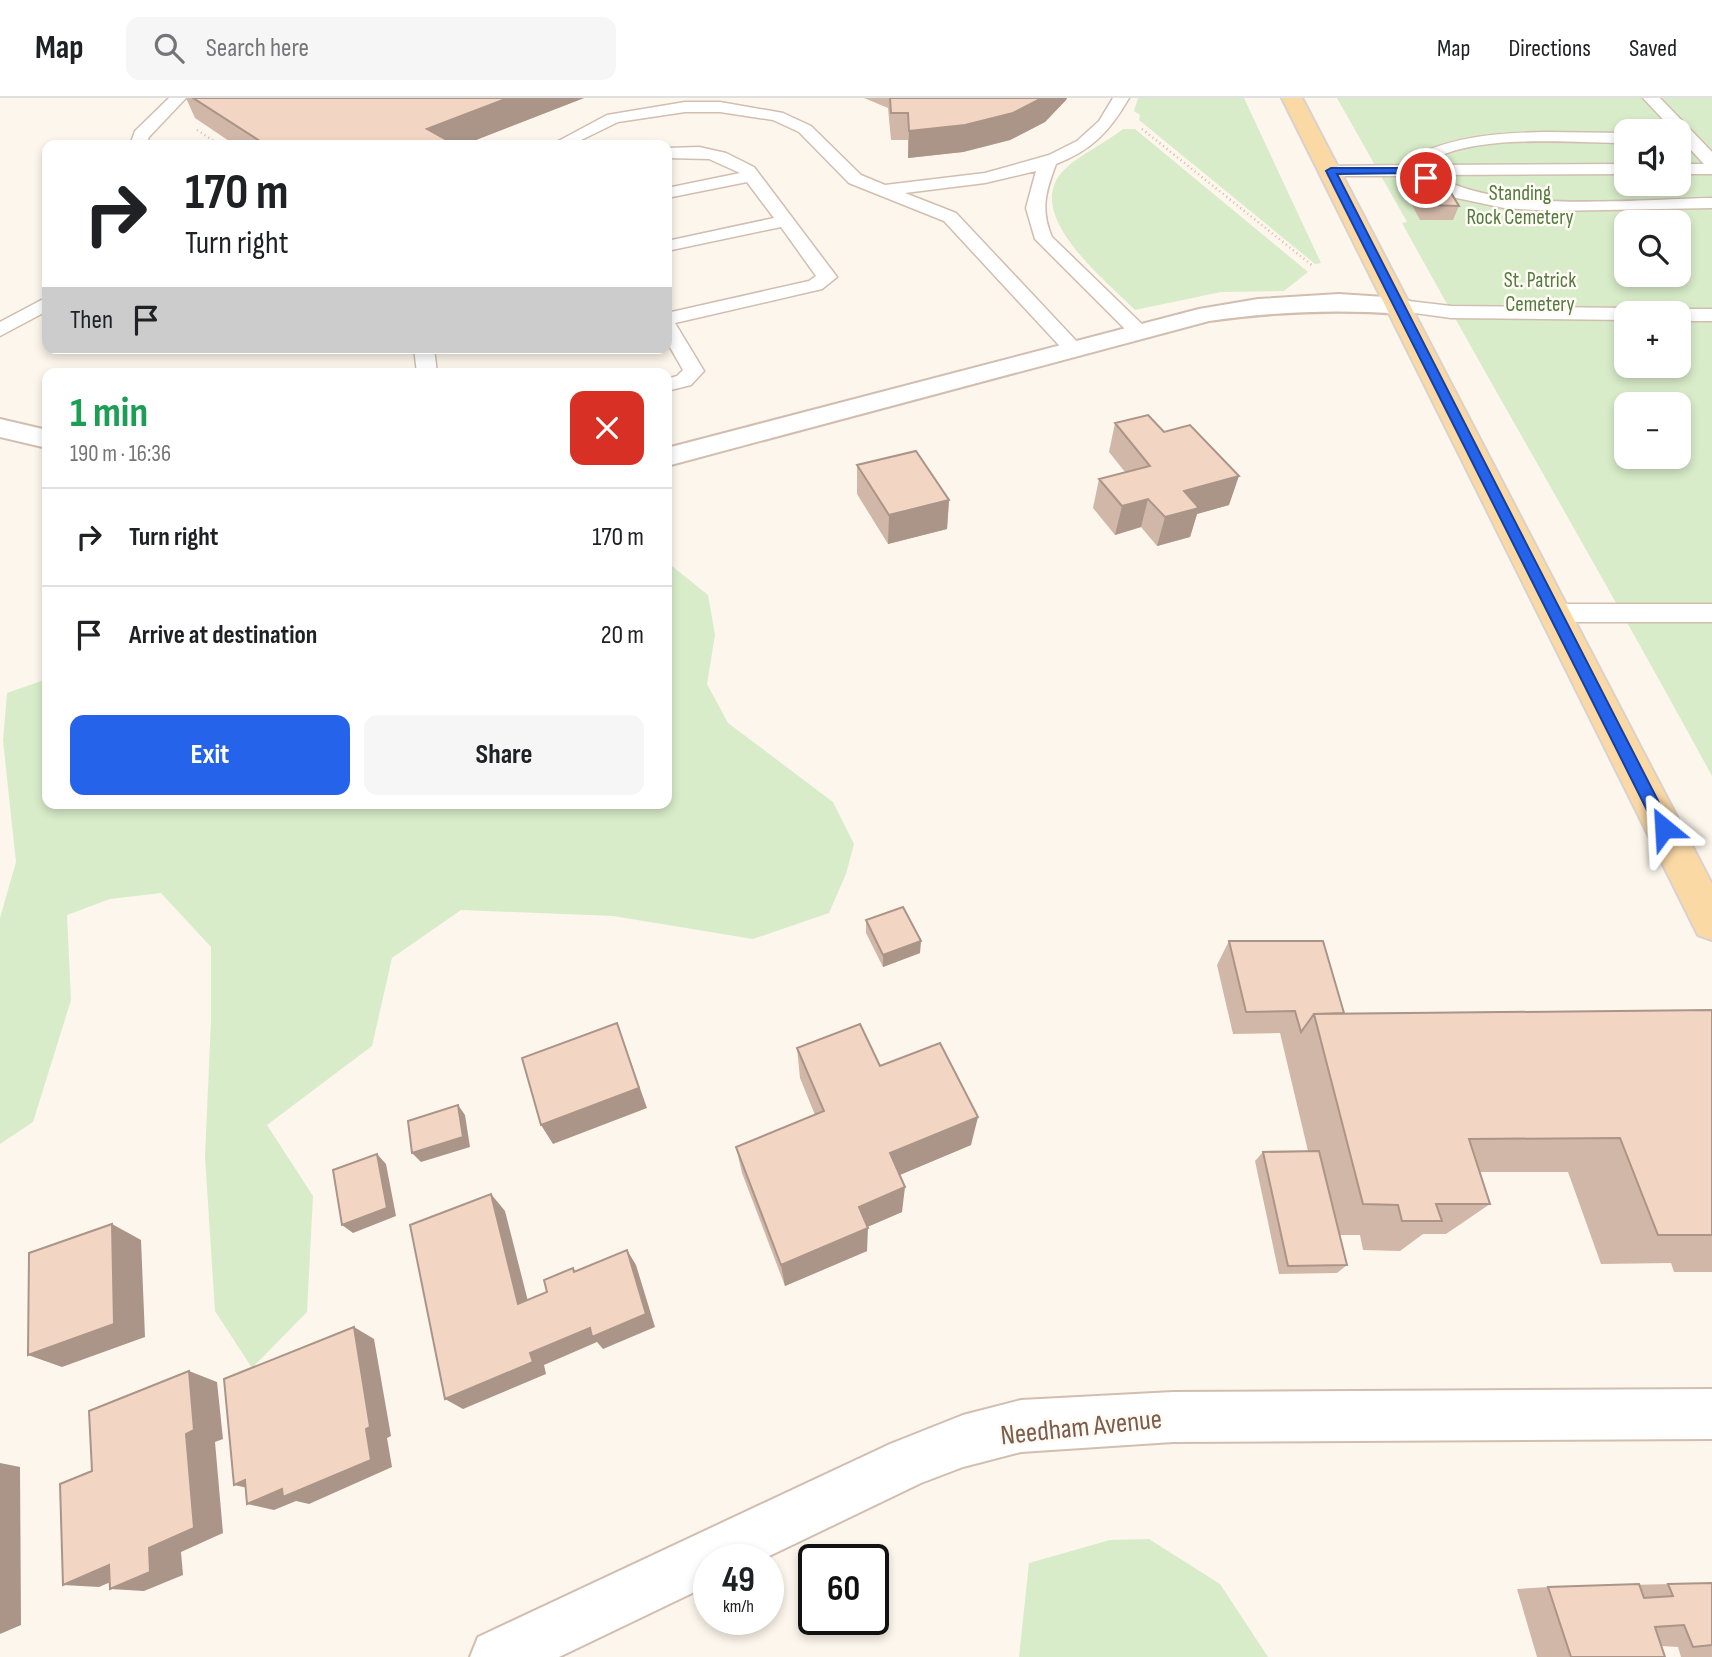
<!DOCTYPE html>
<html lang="en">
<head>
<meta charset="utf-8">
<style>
  body { margin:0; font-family:"Sofia Sans Condensed",sans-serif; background:#f6f6f6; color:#202124; height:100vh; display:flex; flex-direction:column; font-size:26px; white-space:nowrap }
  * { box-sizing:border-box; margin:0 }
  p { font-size:23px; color:#757577 }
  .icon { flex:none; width:38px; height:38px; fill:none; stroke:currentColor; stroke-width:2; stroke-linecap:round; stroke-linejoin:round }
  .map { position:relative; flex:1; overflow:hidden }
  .panel { position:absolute; left:42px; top:270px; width:630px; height:441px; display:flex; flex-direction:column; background:#fff; border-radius:14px; box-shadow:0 4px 10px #0003 }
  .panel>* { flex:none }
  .guide { position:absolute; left:42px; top:42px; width:630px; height:214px; border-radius:14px; box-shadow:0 4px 10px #0003; background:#fff; color:#202124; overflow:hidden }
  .controls { position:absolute; left:1614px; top:21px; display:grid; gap:14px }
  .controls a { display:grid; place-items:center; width:77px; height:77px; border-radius:14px; background:#fff; box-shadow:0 4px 10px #0003; font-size:35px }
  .speed { position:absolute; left:693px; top:1446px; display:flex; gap:14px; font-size:35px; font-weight:700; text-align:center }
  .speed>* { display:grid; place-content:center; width:91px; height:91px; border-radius:50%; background:#fff; box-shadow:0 4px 10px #0003; line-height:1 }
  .speed small { font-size:18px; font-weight:400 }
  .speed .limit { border:4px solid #111; border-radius:10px; background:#fff; color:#111 }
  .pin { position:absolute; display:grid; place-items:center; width:60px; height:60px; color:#fff; margin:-30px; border:4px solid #fff; border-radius:50%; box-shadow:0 2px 7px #0007 }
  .me { position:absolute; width:77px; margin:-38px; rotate:333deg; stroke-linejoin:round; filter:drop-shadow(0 0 5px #0008) }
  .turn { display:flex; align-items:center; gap:24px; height:147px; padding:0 28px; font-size:32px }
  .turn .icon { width:91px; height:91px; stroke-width:2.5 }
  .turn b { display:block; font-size:49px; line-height:60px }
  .then { display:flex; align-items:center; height:66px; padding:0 28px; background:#0003; gap:14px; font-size:26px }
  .round { display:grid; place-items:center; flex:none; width:74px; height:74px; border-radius:14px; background:#f6f6f6 }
  .headline { display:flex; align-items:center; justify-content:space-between; height:119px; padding:0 28px }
  h1 { font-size:42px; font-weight:700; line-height:52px; color:#1e9e55 }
  .cta { display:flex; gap:14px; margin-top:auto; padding:14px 28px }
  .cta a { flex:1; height:80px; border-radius:14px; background:#2563eb; color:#fff; font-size:28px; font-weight:700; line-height:80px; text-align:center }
  .cta a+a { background:#f6f6f6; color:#202124 }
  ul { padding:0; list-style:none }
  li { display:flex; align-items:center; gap:21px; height:98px; padding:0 28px; border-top:2px solid #e0e0e0 }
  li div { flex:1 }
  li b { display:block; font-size:26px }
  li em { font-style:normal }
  header { display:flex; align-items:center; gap:42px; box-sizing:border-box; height:98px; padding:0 35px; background:#fff; border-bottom:2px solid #e0e0e0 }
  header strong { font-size:33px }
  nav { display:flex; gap:38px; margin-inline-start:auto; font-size:24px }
  .search { width:490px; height:63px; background:#f6f6f6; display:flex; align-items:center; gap:18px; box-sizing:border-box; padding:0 24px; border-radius:14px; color:#757577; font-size:26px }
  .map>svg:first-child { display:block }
  .green { fill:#d8ecc9; fill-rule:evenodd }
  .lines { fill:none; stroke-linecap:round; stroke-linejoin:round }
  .lane-casing { stroke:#d1beb0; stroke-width:3 }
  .street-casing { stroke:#d1beb0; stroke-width:4 }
  .primary-casing { stroke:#dad1cd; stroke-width:4 }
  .path { stroke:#d9b8a5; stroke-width:2.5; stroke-dasharray:1 3.5; stroke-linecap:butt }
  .lane { fill:#fff; fill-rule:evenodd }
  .street { fill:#fff; fill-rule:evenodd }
  .primary { fill:#fbd9a5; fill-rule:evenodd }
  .wall { fill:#d1b7a8 }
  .shaded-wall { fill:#aa9588 }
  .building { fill:#f3d5c3; stroke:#aa9588; stroke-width:2 }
  .route { fill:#2563eb; stroke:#184099; stroke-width:2 }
  .labels { text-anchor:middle; stroke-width:5; stroke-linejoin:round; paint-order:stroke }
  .far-park-label { font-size:21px; fill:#537a41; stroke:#fffaf3 }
  .near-street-label { font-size:28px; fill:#7a5c4d; stroke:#fffaf3 }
</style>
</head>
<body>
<header>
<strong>Map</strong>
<div class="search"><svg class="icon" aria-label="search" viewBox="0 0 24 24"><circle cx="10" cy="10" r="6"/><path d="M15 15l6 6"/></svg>Search here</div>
<nav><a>Map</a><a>Directions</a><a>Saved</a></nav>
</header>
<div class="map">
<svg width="1712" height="1559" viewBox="0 0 1712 1559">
  <rect width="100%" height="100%" fill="#fdf6ec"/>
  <path class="green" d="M1138 0H1244L1321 165 1315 166 1139 22 1140 17 1134 13Z
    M1337 0H1712V678C1611 492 1504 310 1402 125L1407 124ZM1626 33H1678V86H1626ZM1626 124H1678V177H1626ZM1626 215H1678V268H1626ZM1626 306H1678V359H1626Z
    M1123 31H1135L1308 174 1284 193 1221 194 1135 212C1107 183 1019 115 1065 71 1080 56 1106 45 1123 31Z
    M667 464 708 497 715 537 707 586 728 625 833 704 854 746 846 776 829 815 753 841 613 818 461 812 392 860 372 948 267 1027 313 1098 307 1214 252 1270 215 1213 205 1059 211 922V849L161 795 110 801 67 817 71 902 33 1024 0 1046V820L16 764 3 643 7 595 47 581V705H667Z
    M1149 1441 1220 1486 1268 1559H1019L1029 1465 1110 1442Z"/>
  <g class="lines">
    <g class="lane-casing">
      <path id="lane" d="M169 0H186L149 39 146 47H130L135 33Z
        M1113 0H1129C1110 33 1092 52 1056 66 1046 93 1040 111 1052 139L1147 231 1150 235 1147 239H1133L1035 141 1026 110 1036 73 985 85 905 95 956 115 1082 249 1085 253 1082 257H1068L944 123 849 85 799 34 773 22 720 14H685L618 24 571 47H551L607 17 685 4H720L783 15 811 28 861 77 885 87 985 75 1049 57 1077 43 1099 23Z
        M1643 0H1660L1712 54V76H1678V66H1704L1678 38V33H1674Z
        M1546 34 1626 35V45C1574 45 1465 34 1425 67L1626 66V76L1436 77C1495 116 1640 101 1712 100V110L1552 113 1504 110 1452 99 1412 78H1331L1322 73 1331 68 1408 67 1410 60C1453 38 1498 35 1546 34Z
        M699 49 726 55 754 69 837 179 822 191 675 225 704 273 691 287 667 293V281L677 278 683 272 667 244V215L809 183 816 178 781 129 667 153V143L774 120 747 84 667 100V90L740 75 709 61 667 60V50Z
        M47 199V213L0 238V224Z
        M1400 202 1451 208 1626 210 1635 215H1626V222L1451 220 1393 212 1390 208Z
        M1678 211H1712V223H1678V215H1669Z
        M414 250H434L437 275H417Z
        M1556 506H1712V524H1556L1547 521 1543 515 1547 509Z"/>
    </g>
    <g class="street-casing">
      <path id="street" d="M1339 196 1400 200 1409 203 1413 208 1409 213 1400 216C1335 211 1273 214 1209 223L667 368V350L1199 211 1258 201Z
        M0 321 47 332V350L0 339Z
        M1712 1291V1341L1173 1344 1021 1354 963 1369 921 1385 763 1461H709V1487L559 1559H470L478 1539 890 1346 963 1317 1021 1302 1173 1294Z"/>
    </g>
    <g class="primary-casing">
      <path id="primary" d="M1282 0H1302L1712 786V842L1698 837Z"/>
    </g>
    <path class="path" d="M1142 31 1313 168
      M197 32 220 47"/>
    <use href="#lane" class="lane"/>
    <use href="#street" class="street"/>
    <use href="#primary" class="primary"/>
  </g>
  <path class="wall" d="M186 0H584L463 47H235L195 20Z
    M864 0H1067L1066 2 1045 24 1010 42 963 54 908 60V42H891L888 10Z
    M1411 80 1459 108 1453 122H1420L1405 94Z
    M1115 325 1229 407 1197 416 1190 439 1157 448 1141 429 1115 437 1093 410 1099 381 1125 374 1109 354Z
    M857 367 949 402 947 431 888 446 857 396Z
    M866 822 920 855 883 869 866 835Z
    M1229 843 1344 915 1712 912V1174H1674L1671 1165 1601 1166 1568 1074H1480L1490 1106 1446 1136H1423L1400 1153 1363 1152 1360 1137H1339L1347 1167 1337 1175 1279 1176 1255 1063 1263 1054 1308 1053 1280 935 1233 936 1217 867Z
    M797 950 880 968 971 1047 899 1077 902 1114 867 1129V1153L785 1188 742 1075 736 1049 815 1017 800 980Z
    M1712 1485V1559H1681L1678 1549 1661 1548 1665 1559H1537L1517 1491 1548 1489Z"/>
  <path class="shaded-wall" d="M508 0H584L463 47H432L427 31Z
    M1042 0H1067L1066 2 1045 24 1010 42 963 54 908 60 909 33Z
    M1239 378 1229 407 1197 416 1190 439 1157 448 1165 419 1184 393Z
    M1148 401 1141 429 1115 437 1122 408Z
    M949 402 947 431 888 446 889 417Z
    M921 843 920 855 883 869V857Z
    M617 925 647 1010 553 1046 541 1027Z
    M458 1007 465 1017 470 1049 421 1064 412 1055Z
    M978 1019 971 1047 888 1082 890 1055Z
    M377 1056 386 1066 396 1118 353 1135 342 1127Z
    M905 1089 902 1114 858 1133 859 1109Z
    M491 1096 505 1113 532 1219 518 1206Z
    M112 1126 141 1142 145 1239 62 1269 28 1257Z
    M868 1130 867 1153 785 1188 781 1167Z
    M627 1152 636 1167 655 1229 603 1251 597 1244 544 1267 546 1276 463 1311 445 1301 530 1255Z
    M354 1229 374 1241 391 1338 387 1340 392 1369 309 1406 296 1403 274 1412 247 1406 366 1331Z
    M189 1273 217 1284 223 1341 215 1344 223 1435 181 1454 183 1477 144 1493 110 1491 149 1450 186 1336Z
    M0 1365 20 1369 21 1527 0 1536Z
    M245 1382 262 1393 234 1387Z
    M109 1467 143 1470 99 1489 63 1487Z"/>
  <path class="building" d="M193 0H508L427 31 456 47H266Z
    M890 0H1042L1013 15 965 27 909 33 908 15H891Z
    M1411 80H1442L1459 108 1426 107Z
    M1148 317 1164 334 1190 327 1239 378 1184 393 1199 410 1165 419 1148 401 1122 408 1099 381 1150 368 1115 325Z
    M916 353 949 402 889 417 857 367Z
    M903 809 921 843 883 857 866 822Z
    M1229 843H1323L1344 915 1314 916 1301 934 1295 913 1246 914Z
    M1712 912V1137H1658L1620 1040 1469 1041 1490 1106H1436L1442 1123H1402L1398 1107 1363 1106 1314 916Z
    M617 925 639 990 541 1027 522 960Z
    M860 926 880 968 940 945 978 1019 890 1055 905 1089 859 1109 868 1130 781 1167 736 1049 824 1013 797 950Z
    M458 1007 463 1039 412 1055 408 1023Z
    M1319 1053 1347 1167 1288 1168 1263 1054Z
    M377 1056 387 1110 342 1127 333 1072Z
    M491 1096 518 1206 547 1194 544 1182 573 1170 574 1174 627 1152 646 1216 592 1239 590 1230 530 1255 533 1264 445 1301 410 1127Z
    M112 1126 114 1226 28 1257 29 1155Z
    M354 1229 370 1329 366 1331 371 1362 283 1399 282 1391 247 1406 245 1382 234 1387 224 1281Z
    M189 1273 194 1332 186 1336 194 1430 149 1450 150 1474 110 1491 109 1467 63 1487 60 1386 92 1373 89 1313Z
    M1712 1485V1547L1693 1549 1684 1527 1655 1529 1665 1559H1571L1548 1489 1639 1486 1644 1500 1673 1498 1668 1486Z"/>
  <path class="route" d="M1331 70H1417L1431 80 1423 82 1415 75 1337 76 1672 730 1669 734 1664 736 1656 730 1326 73Z"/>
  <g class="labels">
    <g class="far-park-label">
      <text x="1520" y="102">Standing<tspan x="1520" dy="24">Rock Cemetery</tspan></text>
      <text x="1540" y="189">St. Patrick<tspan x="1540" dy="24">Cemetery</tspan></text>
    </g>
    <g class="near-street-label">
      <text transform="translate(1081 1328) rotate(-6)" y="10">Needham Avenue</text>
    </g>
  </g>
</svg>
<div class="controls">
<a><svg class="icon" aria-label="sound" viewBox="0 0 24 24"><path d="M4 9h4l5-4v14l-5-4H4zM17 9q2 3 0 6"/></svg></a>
<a><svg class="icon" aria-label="search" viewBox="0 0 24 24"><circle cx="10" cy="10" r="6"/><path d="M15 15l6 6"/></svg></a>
<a>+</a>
<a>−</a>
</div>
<div class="speed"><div>49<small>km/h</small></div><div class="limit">60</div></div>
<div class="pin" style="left:1426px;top:80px;background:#d93025"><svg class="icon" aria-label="arrive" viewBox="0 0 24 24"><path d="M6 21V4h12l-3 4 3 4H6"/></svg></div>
<svg class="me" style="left:1664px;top:730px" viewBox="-20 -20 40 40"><path d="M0-17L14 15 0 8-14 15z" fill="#2563eb" stroke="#fff" stroke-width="4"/></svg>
<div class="guide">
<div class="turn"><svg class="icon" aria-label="right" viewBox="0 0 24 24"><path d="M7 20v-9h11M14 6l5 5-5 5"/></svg><div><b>170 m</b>Turn right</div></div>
<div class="then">Then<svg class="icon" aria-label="arrive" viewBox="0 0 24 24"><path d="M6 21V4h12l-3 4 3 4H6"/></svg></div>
</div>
<section class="panel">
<div class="headline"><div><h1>1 min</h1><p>190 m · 16:36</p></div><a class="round" style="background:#d93025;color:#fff"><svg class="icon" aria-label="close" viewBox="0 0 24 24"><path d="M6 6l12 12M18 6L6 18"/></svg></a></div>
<ul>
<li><svg class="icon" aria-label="right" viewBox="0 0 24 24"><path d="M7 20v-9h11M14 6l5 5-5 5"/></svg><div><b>Turn right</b></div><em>170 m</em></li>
<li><svg class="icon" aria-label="arrive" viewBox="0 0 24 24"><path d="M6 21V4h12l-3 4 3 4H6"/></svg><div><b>Arrive at destination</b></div><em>20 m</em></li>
</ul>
<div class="cta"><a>Exit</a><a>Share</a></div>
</section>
</div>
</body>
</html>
